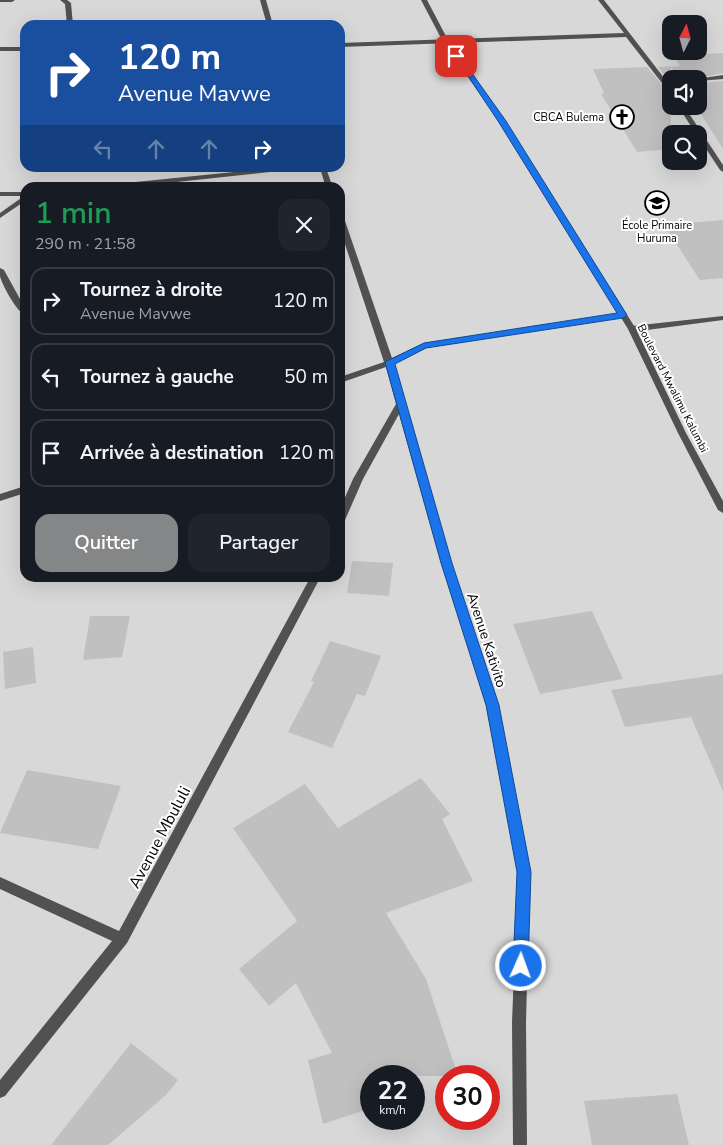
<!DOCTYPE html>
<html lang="fr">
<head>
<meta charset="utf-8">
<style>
  body { margin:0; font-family:"Nunito Sans",sans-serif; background:#20242c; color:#f1f3f6; height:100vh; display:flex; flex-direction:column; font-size:19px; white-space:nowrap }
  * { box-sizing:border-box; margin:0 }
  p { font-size:16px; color:#9ea1a6 }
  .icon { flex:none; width:28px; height:28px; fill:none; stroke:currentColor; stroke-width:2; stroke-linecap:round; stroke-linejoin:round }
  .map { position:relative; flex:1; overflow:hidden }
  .details { position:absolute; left:20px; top:182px; width:325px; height:400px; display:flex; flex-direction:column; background:#171b24; border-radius:15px; box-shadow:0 5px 20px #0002 }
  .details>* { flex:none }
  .banner { position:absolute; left:20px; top:20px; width:325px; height:152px; border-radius:15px; box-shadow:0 5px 20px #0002; background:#1a4fa0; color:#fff; overflow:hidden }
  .needle { width:32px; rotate:6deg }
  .buttons { position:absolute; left:662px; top:15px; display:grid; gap:10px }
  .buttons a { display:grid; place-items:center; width:45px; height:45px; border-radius:10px; background:#171b24; box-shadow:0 5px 20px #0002; font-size:25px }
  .speed { position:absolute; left:360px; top:1065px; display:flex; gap:10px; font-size:25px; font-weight:700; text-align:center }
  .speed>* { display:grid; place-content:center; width:65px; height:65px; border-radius:50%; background:#171b24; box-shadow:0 5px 20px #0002; line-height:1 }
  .speed small { font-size:12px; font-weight:400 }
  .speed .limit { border:8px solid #d22; background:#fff; color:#111 }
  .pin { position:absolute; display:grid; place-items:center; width:42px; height:42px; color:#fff; margin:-21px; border-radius:10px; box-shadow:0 2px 8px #0006 }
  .me { position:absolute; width:55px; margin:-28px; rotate:2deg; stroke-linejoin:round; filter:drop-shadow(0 0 4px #0008) }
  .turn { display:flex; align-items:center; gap:18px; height:105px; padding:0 15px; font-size:22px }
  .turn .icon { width:65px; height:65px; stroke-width:2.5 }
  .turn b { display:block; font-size:35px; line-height:42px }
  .lanes { display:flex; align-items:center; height:48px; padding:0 15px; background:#0003; justify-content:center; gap:25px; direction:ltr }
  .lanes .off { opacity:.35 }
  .round { display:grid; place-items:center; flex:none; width:52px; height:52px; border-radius:15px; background:#20242c }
  .head { display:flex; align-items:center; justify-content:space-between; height:85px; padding:0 15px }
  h1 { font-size:30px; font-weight:600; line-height:38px; color:#1e9e55 }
  .primary-button { display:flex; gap:10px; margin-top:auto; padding:10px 15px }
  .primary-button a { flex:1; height:58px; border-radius:15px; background:#858687; color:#fff; font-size:20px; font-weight:600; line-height:58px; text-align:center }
  .primary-button a+a { background:#20242c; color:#f1f3f6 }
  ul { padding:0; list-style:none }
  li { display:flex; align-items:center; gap:15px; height:68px; margin:0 10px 8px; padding:0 5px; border:2px solid #363941; border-radius:15px }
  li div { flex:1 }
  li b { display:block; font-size:19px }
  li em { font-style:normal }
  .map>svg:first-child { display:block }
  .green { fill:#d8d8d8; fill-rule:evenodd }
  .building { fill:#c0c0c0 }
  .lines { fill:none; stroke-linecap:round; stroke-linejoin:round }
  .service { fill:#515151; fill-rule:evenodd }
  .minor { fill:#515151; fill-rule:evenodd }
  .tertiary { fill:#515151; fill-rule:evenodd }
  .route { fill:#1a73e8; stroke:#114b97 }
  .labels { text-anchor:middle; stroke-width:4; stroke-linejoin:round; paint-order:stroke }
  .far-poi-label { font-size:11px; fill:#000; stroke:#fff; text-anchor:end }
  .far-street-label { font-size:11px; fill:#000; stroke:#fff }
  .street-label { font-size:14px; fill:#000; stroke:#fff }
  .near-street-label { font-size:16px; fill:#000; stroke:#fff }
</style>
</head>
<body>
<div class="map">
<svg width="723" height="1145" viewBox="0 0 723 1145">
  <rect width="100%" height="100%" fill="#fff"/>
  <path class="green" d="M0 0H723V1145H0ZM671 24H699V51H671ZM25 25H340V168H25ZM671 79H699V106H671ZM671 134H699V161H671ZM25 188H340V578H25ZM371 1076H414V1119H371ZM446 1076H489V1119H446Z"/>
  <path class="building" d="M723 53V73L694 79H679L671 67V84L658 67 680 66 674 56Z
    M647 67 671 95V149L637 152 601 94 604 93 593 69Z
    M723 81V149L696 106H699V83Z
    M723 220V278L700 280 664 225Z
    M352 561 393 563 389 596 347 593Z
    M592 611 623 679 540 694 513 624Z
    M90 616H130L122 657 83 660Z
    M330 641 381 656 365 696 357 694 332 748 288 732 314 682 311 681Z
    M33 647 36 683 5 689 3 652Z
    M723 674V791L691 717 625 727 611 690Z
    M27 770 121 786 98 849 0 833Z
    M421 778 450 814 442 819 473 881 386 913 426 979 458 1076H371V1108L323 1124 308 1060 332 1053 296 983 269 1006 239 969 297 921 233 828 305 784 338 828Z
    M131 1043 178 1080 166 1095 108 1145H51Z
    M677 1094 689 1145H592L584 1101Z"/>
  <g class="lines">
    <path class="service" d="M60 0H67L71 3 73 25H67L65 4Z"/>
    <path class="minor" d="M0 0H15L12 2H0Z
      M260 0H266L273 25H267Z
      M598 0H604L671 87V93L669 92 626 37 340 47V43L624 33Z
      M0 47H25V51H0Z
      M723 75V79L699 81V79H696Z
      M678 106H684L723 165V172L720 170 699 138V134H696Z
      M273 168H291L288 170 121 188H93L96 186Z
      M320 168H326L333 188H326Z
      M0 192H25V201L0 218V213L24 196H0Z
      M340 216 344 218 392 358 424 343 623 313 627 315 623 317 426 348 394 364 451 563 498 705 530 872 526 1022 527 1145H513L512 1022 518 872 486 705 441 563 399 414 363 479 345 520 340 524V509L353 479 396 404 386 367 340 383V377L384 362 340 229Z
      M0 268 4 270 25 308V315C17 312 2 285 0 276 0 274 0 271 0 268Z
      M723 316V320L632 332 628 329 632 326Z
      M25 486V493L0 501V494Z
      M310 578H320L127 943 5 1096 0 1098V1080L112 941 0 889V877L119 931Z"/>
    <path class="tertiary" d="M421 0H427L448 40 505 121 636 329 686 433 723 501V513L718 510 678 433 628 329 499 121 442 40Z"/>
  </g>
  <path class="route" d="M454 55H459L506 121 627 315 623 318 426 348 395 364 452 563 499 705 531 872 528 966 526 971 521 973 516 971 513 966 517 872 486 705 441 563 385 362 424 343 617 313 498 121Z"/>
  <defs>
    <g id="church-ring" transform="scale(1.25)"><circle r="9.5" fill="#fff" stroke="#000" stroke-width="1.5"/><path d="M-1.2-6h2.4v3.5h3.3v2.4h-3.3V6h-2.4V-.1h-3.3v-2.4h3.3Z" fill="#000"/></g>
    <g id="school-ring" transform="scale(1.25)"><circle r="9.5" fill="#fff" stroke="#000" stroke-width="1.5"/><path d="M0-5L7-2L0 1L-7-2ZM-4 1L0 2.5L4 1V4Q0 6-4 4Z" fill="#000"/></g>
  </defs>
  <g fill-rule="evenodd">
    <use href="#church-ring" x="622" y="117"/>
    <use href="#school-ring" x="657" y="203"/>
  </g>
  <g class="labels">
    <g class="far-poi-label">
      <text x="604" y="121">CBCA Bulema</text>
      <text x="657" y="229" text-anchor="middle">École Primaire<tspan x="657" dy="13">Huruma</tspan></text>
    </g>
    <g class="far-street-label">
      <text transform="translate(673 388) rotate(63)" y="4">Boulevard Mwalimu Kalumbi</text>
    </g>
    <g class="street-label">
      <text transform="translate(487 640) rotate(72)" y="5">Avenue Kativito</text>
    </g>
    <g class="near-street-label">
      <text transform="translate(159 837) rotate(-62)" y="6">Avenue Mbululi</text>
    </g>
  </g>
</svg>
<div class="buttons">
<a><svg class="needle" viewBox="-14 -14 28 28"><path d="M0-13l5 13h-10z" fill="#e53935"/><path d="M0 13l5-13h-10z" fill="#9ea1a6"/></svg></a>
<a><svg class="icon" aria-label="sound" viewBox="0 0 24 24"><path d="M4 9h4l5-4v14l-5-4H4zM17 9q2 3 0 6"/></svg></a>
<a><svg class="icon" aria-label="search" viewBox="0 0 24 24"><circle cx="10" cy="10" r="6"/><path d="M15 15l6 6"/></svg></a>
</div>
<div class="speed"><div>22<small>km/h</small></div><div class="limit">30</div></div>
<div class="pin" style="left:456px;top:56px;background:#d93025"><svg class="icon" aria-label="arrive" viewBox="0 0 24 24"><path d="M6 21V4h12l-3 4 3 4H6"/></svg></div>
<svg class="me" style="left:521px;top:966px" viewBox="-20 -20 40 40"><circle r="17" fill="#1a73e8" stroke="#fff" stroke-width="3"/><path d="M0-11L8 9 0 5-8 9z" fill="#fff"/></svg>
<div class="banner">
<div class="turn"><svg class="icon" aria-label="right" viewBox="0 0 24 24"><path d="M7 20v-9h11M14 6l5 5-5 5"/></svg><div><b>120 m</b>Avenue Mavwe</div></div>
<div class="lanes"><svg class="icon off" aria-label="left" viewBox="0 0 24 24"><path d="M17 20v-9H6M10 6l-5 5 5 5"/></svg><svg class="icon off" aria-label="ahead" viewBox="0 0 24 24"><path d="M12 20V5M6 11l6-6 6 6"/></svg><svg class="icon off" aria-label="ahead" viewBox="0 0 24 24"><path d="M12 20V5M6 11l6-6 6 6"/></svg><svg class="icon" aria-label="right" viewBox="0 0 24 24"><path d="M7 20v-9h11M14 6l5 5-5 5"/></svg></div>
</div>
<section class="details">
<div class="head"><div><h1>1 min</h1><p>290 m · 21:58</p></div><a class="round"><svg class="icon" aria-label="close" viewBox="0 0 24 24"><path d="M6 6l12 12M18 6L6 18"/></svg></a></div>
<ul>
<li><svg class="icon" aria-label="right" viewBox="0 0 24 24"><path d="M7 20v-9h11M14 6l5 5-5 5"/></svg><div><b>Tournez à droite</b><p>Avenue Mavwe</p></div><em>120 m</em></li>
<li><svg class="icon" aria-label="left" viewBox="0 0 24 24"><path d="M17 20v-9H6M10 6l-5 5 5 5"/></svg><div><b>Tournez à gauche</b></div><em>50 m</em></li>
<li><svg class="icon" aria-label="arrive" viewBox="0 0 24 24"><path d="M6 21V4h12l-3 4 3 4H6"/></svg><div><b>Arrivée à destination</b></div><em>120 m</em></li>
</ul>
<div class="primary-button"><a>Quitter</a><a>Partager</a></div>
</section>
</div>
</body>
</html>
